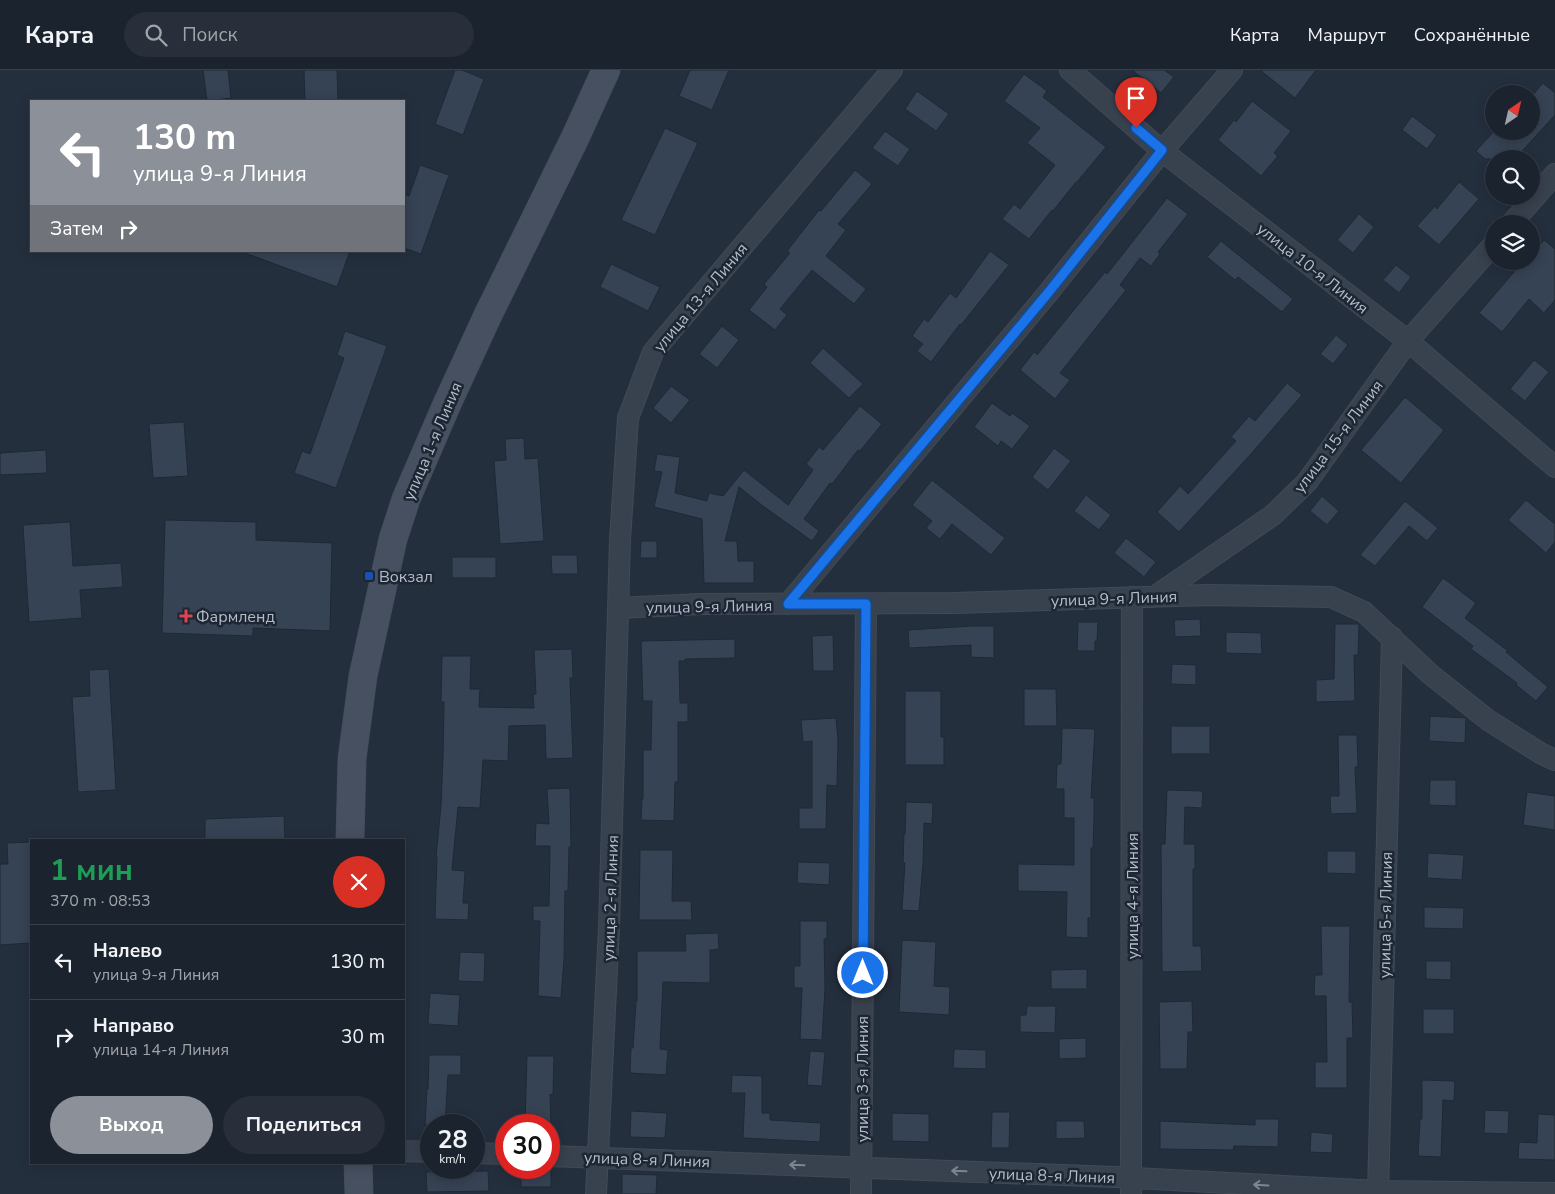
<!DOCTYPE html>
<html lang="ru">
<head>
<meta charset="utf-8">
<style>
  body { margin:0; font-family:"Nunito Sans",sans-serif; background:#282f3a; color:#f1f3f6; height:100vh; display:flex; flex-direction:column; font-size:19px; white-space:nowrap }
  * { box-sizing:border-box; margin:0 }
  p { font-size:16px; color:#a0a4aa }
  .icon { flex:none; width:28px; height:28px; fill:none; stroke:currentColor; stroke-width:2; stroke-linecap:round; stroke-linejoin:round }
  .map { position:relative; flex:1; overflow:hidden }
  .side { position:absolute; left:30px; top:769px; width:375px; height:325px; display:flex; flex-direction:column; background:#1b232e; border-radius:0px; box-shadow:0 2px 12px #0003,0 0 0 1px #39404a }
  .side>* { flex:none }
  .hud { position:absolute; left:30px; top:30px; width:375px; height:152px; border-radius:0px; box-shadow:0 2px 12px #0003,0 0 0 1px #39404a; background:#8c9099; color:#fff; overflow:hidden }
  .needle { width:32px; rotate:34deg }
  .controls { position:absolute; left:1485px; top:15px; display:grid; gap:10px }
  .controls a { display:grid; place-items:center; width:55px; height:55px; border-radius:50%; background:#1b232e; box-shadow:0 2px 12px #0003,0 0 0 1px #39404a; font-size:25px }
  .speed { position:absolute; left:420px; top:1044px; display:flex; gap:10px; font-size:25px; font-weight:700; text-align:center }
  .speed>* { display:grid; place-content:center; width:65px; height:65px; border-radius:50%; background:#1b232e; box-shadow:0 2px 12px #0003,0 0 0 1px #39404a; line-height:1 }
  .speed small { font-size:12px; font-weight:400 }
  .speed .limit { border:8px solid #d22; background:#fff; color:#111 }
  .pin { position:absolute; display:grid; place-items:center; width:42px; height:42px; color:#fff; margin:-51px -21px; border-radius:50% 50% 50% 0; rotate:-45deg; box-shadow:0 0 5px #0007 }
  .pin .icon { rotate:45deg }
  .me { position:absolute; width:55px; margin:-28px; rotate:0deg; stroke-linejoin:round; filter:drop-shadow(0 0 4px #0008) }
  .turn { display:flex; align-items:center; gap:18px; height:105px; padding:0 20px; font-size:22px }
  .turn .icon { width:65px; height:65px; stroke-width:2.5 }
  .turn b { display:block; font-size:35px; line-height:42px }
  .then { display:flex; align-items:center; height:48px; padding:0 20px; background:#0003; gap:10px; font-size:19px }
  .round { display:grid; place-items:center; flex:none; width:52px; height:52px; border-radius:26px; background:#282f3a }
  .summary { display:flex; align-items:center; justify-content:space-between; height:85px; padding:0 20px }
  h1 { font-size:30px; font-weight:700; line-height:38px; color:#1e9e55 }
  .action { display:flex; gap:10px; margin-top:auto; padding:10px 20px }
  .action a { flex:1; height:58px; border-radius:30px; background:#8c9099; color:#fff; font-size:20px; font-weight:700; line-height:58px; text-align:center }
  .action a+a { background:#282f3a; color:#f1f3f6 }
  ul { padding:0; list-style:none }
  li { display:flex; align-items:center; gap:15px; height:75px; padding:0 20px; border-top:1px solid #39404a }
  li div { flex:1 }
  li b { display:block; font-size:19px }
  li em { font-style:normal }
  header { display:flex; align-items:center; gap:30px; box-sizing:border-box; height:70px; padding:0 25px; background:#1b232e; border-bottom:1px solid #39404a }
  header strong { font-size:24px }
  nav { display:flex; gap:28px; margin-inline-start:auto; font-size:18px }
  .search { width:350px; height:45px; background:#282f3a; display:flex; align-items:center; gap:12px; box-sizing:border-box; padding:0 18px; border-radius:28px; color:#a0a4aa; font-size:19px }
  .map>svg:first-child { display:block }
  .building { fill:#364354; stroke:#1f2835 }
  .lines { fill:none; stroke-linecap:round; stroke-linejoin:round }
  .street-casing { stroke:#414a57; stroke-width:22 }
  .secondary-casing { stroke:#414a57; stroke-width:29 }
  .street { stroke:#38414e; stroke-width:20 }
  .secondary { stroke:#465061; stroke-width:28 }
  .oneway { stroke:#7c8592 }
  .route-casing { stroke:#114b97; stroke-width:12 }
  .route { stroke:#1a73e8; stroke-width:9 }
  .transit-dot { fill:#1a4fb4; stroke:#1d2633; stroke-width:2 }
  .health-dot { fill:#e0444e; stroke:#1d2633; stroke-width:2 }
  .labels { text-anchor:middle; stroke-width:5; stroke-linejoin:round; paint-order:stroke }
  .street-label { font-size:16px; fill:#b4bcc9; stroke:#1d2633 }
  .poi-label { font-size:16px; fill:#b4bcc9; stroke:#1d2633; text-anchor:start }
</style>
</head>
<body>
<header>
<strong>Карта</strong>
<div class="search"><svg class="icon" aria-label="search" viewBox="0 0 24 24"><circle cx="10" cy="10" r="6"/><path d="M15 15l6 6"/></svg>Поиск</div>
<nav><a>Карта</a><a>Маршрут</a><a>Сохранённые</a></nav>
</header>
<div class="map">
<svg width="1555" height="1124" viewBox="0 0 1555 1124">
  <rect width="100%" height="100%" fill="#242f3e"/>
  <path class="building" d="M203 0H228L231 28 207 31Z
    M304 0H337L338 31H305Z
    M455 0H462L484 9 463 65 435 54Z
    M690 0H729L712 40 679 26Z
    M1132 0H1164L1174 7 1161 23Z
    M1260 0H1316L1295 28Z
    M1024 4 1047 21 1043 27 1106 77 1077 112H1076L1053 141 1052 140 1029 169 1002 149 1014 134 1020 139 1055 95 1027 73 1040 58 1004 31Z
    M1543 13 1555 23V45L1515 89H1485L1476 81 1494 61H1531V27Z
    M917 21 949 44 936 61 905 39Z
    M1252 31 1291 61 1274 83 1278 86 1261 106 1218 70 1234 50 1236 52Z
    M1412 46 1437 65 1427 79 1402 60Z
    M665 58 698 73 655 165 621 150Z
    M885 61 910 79 898 96 872 78Z
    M420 95 449 105 421 184 404 178V124L409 126Z
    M855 100 872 114 838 154 846 160 826 186 866 219 854 234 812 200 780 239 787 245 775 260 749 240 767 217 764 214 790 183 787 181 819 140 821 141Z
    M1459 112 1479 129 1439 175 1417 156 1435 136 1437 139Z
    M1167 128 1188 144 1158 182 1160 184 1151 196 1140 188 1120 215 1126 220 1060 303 1070 310 1055 329 1020 300 1034 282 1037 285 1105 202 1107 204Z
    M1359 144 1374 157 1353 183 1337 170Z
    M1544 170 1555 179V230L1544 243 1529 229 1502 262 1479 243 1519 196 1522 198 1527 191H1531V186Z
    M1221 171 1293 229 1282 242 1238 207 1235 210 1207 187Z
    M245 181H350L337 217 245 183Z
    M990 181 1009 195 961 255 960 254 931 292 917 281 923 274 912 266 924 249 928 252 950 223 956 228Z
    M611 194 660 217 648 241 600 217Z
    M1396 195 1411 207 1399 223 1383 210Z
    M722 256 739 270 717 298 699 284Z
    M345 261 387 276 336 418 294 403 302 381 310 384 344 288 337 285Z
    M1336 265 1348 275 1333 294 1320 284Z
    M823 278 863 314 849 328 810 293Z
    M1534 290 1549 302 1525 331 1510 319Z
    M1287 313 1302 325 1251 384 1179 462 1157 442 1180 416 1188 424 1236 371 1231 367 1249 346 1255 351Z
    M671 316 690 330 671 353 653 338Z
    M1405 327 1444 360 1401 413 1361 380Z
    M992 333 1010 346 1012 343 1030 356 1012 379 1001 371 998 376 974 357Z
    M860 336 882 354 860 381 858 380 832 414 830 413 804 449 819 461 812 471 763 436 739 417 725 471H737L738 491H754V513H704L702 449 654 437 662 402 654 401 657 384 680 387 675 423 707 431 709 423 723 426 744 400 788 435 813 400 806 394 819 377 823 380Z
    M184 352 188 406 153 408 149 354Z
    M524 368 525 389 538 388 544 471 500 474 494 391 506 390 505 369Z
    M1054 378 1071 391 1048 420 1032 407Z
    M46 380 47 403 0 405V383Z
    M932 410 1005 468 991 485 952 454 940 469 926 458 932 451 912 435Z
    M1086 425 1111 445 1099 460 1074 441Z
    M1322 426 1339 441 1327 455 1310 441Z
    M1526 430 1555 454V472L1546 483 1508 450Z
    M1405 431 1438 458 1427 471 1409 456 1375 496 1360 485Z
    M165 450 256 452V470L332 473 330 561 253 558V566L162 563Z
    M70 452 73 496 121 493 123 517 80 520 82 548 29 552 23 455Z
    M1126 468 1156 492 1144 507 1114 483Z
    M641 471H657V488H640Z
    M551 485H577L578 504H552Z
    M452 487H496V508H452Z
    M1443 508 1476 533 1465 548 1508 581 1506 582 1548 617 1536 631 1516 615 1517 613 1471 579 1473 576 1422 537Z
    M1200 549 1201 566 1175 567 1174 550Z
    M1078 552H1098L1097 571H1095V581H1077Z
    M1335 554H1359L1358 585H1354L1355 631 1316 632V610L1334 609Z
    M972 556H994V588L971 587V575L909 578 908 560Z
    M1226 562 1261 563 1262 584 1226 583Z
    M833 565 834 601H813L812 566Z
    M735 569V588L685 589V591H679L680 633H688V652H678V712H675L674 751 641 750 642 729H643V680H651L652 631H643L641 571Z
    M572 579 573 608H570L573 688 546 689 545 655 509 656 508 691 483 690 480 738 458 737 452 800 465 801 463 833H469L468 850 435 849 437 786H436L441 736 443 687 444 632H441L442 586H471L470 619H480L479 637 534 638 533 624H536L534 580Z
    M1172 594 1196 595V615L1171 614Z
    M109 599 116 720 78 722 72 627 90 626 89 600Z
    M1024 619H1056L1057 656H1024Z
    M905 621H941V667H944V695H905Z
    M1430 646 1466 648 1465 673 1429 671Z
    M836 648 838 670 837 716 827 715 826 759H799V738H812V671L803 672 801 650Z
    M1171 656H1210V684H1171Z
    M1062 658 1095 659 1091 728H1094V748L1093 778H1091V848H1088V868L1066 867 1067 822 1018 821V794L1074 795V748H1064V719H1056L1057 694H1061Z
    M1338 665H1357L1358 697H1355L1357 743 1331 744 1330 726H1339Z
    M1430 710H1456V736L1429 735Z
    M570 718 571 777H569L568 821H565L564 889 561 928 538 926 540 851H533V836H549L550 776H535L536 753 549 754 547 719Z
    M1167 720 1203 721 1202 738 1185 737 1184 774H1195V799H1193V876H1201L1202 901 1162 902 1161 774H1165Z
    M1527 722 1555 726V760L1523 755Z
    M906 732 933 733 932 754 924 753 923 793 919 841 902 840 905 793H903L904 764H905Z
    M284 746 285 770H205V749Z
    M31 772V873L0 875V794H8L7 773Z
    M640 780H673L672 831H691L692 850H639Z
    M1327 781H1356V804L1327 803Z
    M1428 783 1464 785 1462 810 1427 808Z
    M798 792 830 793 829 815 797 813Z
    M1424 837 1464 838 1463 859 1424 858Z
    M800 851H827V869H824L825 918 822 970 800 969 802 918H794V896H800Z
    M1321 856H1350L1349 932H1352L1353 968H1347V1018H1315V992H1327L1326 926H1314L1315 905H1322Z
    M718 863 719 879 710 880V913L663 912 660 979 668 980 666 1005 630 1003 631 978H633L636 931H637V881H686L685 864Z
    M902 870 936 872 934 916 950 917 949 945 899 942Z
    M460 882 485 883 484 912 458 911Z
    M1426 891H1451V910L1426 909Z
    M1087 899V919H1051V900Z
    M430 923 460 925 458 956 428 954Z
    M1192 931 1193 962H1188L1187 999H1160L1159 932Z
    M1027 936H1056L1055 963 1020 962V945H1026Z
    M1423 939H1454V964H1423Z
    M1086 968V988L1059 989V969Z
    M954 979 986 980V999L953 998Z
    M810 981 825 982 822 1016 807 1015Z
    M429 985H461V1005H448L445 1055H425L427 1019H428Z
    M527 986H554L553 1025 550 1024 551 1055H525Z
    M732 1005 762 1006V1043H770V1050L821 1053 820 1072 743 1068 745 1023H731Z
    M1422 1010 1455 1011 1454 1031 1443 1030 1441 1087 1418 1086 1420 1049H1422Z
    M1485 1040 1509 1041 1508 1064 1484 1063Z
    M631 1041 667 1043 665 1068 630 1067Z
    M992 1042H1010L1009 1078H991Z
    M892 1043 929 1044V1072L892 1071Z
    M1538 1044 1555 1045V1090L1518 1089 1519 1072 1537 1073Z
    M1255 1049H1279L1278 1077 1234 1076 1233 1080 1160 1079V1051L1255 1055Z
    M1056 1051H1084L1085 1068 1056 1069Z
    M1311 1062 1333 1064 1332 1083 1310 1082Z
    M521 1100H551V1117H521Z
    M488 1101 489 1121 427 1122 426 1102Z
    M622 1104 657 1105 656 1124H622Z"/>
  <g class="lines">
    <g class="street-casing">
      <path id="street" d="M1070 0 1162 81 1408 271 1555 397
        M1511 154 1555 104
        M1154 527 1273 445 1307 412 1408 271 1494 174
        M788 534 1048 223 1162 81 1232 0
        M618 538 702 534 954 533 1208 525 1331 527 1364 542 1430 604 1488 650 1542 684 1555 690
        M404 1081 431 1082
        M474 1083 506 1084
        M549 1086 1115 1107 1378 1121 1555 1123
        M596 1124 609 858 620 470 628 348 653 282 892 0
        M861 1124 866 534
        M1131 1124 1132 527
        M1378 1124 1392 567"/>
    </g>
    <g class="secondary-casing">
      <path id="secondary" d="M350 770 352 689 363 606 393 469 406 429 447 334 487 247 575 68 606 0
        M358 1092 359 1124"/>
    </g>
    <use href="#street" class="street"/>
    <use href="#secondary" class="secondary"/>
  </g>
  <defs><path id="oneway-shaft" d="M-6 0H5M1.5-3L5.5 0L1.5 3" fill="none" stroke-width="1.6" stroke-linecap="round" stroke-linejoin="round" transform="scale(1.25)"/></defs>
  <g class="oneway">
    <use href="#oneway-shaft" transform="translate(797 1095) rotate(-178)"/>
    <use href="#oneway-shaft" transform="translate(959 1101) rotate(-178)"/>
    <use href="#oneway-shaft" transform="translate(1261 1115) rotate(-177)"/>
  </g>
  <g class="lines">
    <g class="route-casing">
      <path id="route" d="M863 903 866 534H788L1048 223 1162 80 1136 58"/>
    </g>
    <use href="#route" class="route"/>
  </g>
  <rect class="transit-dot" x="364" y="501" width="10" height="10" rx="2.5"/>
  <path class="health-dot" d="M183.5 538.5h5v5h5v5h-5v5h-5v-5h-5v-5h5z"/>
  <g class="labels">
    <g class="street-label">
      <text transform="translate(1313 198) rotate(38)" y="6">улица 10-я Линия</text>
      <text transform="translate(700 227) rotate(-50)" y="6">улица 13-я Линия</text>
      <text transform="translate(1338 366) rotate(-53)" y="6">улица 15-я Линия</text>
      <text transform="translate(432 371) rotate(-67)" y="6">улица 1-я Линия</text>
      <text transform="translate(1114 528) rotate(-2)" y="6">улица 9-я Линия</text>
      <text transform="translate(709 536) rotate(-1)" y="6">улица 9-я Линия</text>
      <text transform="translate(1132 826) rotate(-90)" y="6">улица 4-я Линия</text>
      <text transform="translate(610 828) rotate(-88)" y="6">улица 2-я Линия</text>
      <text transform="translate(1385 845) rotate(-89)" y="6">улица 5-я Линия</text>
      <text transform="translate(862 1009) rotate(-90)" y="6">улица 3-я Линия</text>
      <text transform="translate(647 1089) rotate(2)" y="6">улица 8-я Линия</text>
      <text transform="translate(1052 1105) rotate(2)" y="6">улица 8-я Линия</text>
    </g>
    <g class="poi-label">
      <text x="379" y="512">Вокзал</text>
      <text x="196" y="552">Фармленд</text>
    </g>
  </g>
</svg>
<div class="controls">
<a><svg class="needle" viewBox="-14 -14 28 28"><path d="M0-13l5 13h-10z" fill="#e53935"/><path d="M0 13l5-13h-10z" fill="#a0a4aa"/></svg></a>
<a><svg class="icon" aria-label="search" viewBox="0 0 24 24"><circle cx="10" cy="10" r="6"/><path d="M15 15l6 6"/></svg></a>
<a><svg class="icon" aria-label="layers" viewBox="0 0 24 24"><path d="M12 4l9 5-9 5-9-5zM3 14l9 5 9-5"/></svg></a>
</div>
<div class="speed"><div>28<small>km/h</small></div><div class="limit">30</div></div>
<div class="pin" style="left:1136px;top:58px;background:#d93025"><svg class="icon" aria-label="arrive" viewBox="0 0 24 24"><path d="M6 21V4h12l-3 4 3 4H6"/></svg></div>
<svg class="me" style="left:863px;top:903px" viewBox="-20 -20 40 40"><circle r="17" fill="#1a73e8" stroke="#fff" stroke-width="3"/><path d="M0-11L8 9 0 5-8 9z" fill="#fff"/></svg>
<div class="hud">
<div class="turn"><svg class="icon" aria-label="left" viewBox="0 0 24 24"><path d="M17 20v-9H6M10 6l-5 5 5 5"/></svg><div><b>130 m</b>улица 9-я Линия</div></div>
<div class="then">Затем<svg class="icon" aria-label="right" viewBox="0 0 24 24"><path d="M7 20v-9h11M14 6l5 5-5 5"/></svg></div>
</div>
<section class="side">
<div class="summary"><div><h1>1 мин</h1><p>370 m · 08:53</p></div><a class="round" style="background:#d93025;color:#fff"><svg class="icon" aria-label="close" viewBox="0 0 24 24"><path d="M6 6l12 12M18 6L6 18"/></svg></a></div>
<ul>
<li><svg class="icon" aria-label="left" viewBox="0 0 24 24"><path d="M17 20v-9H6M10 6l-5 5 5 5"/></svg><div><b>Налево</b><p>улица 9-я Линия</p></div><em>130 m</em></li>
<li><svg class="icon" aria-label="right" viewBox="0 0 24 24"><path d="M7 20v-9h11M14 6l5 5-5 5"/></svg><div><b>Направо</b><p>улица 14-я Линия</p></div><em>30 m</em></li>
</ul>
<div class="action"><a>Выход</a><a>Поделиться</a></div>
</section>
</div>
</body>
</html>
